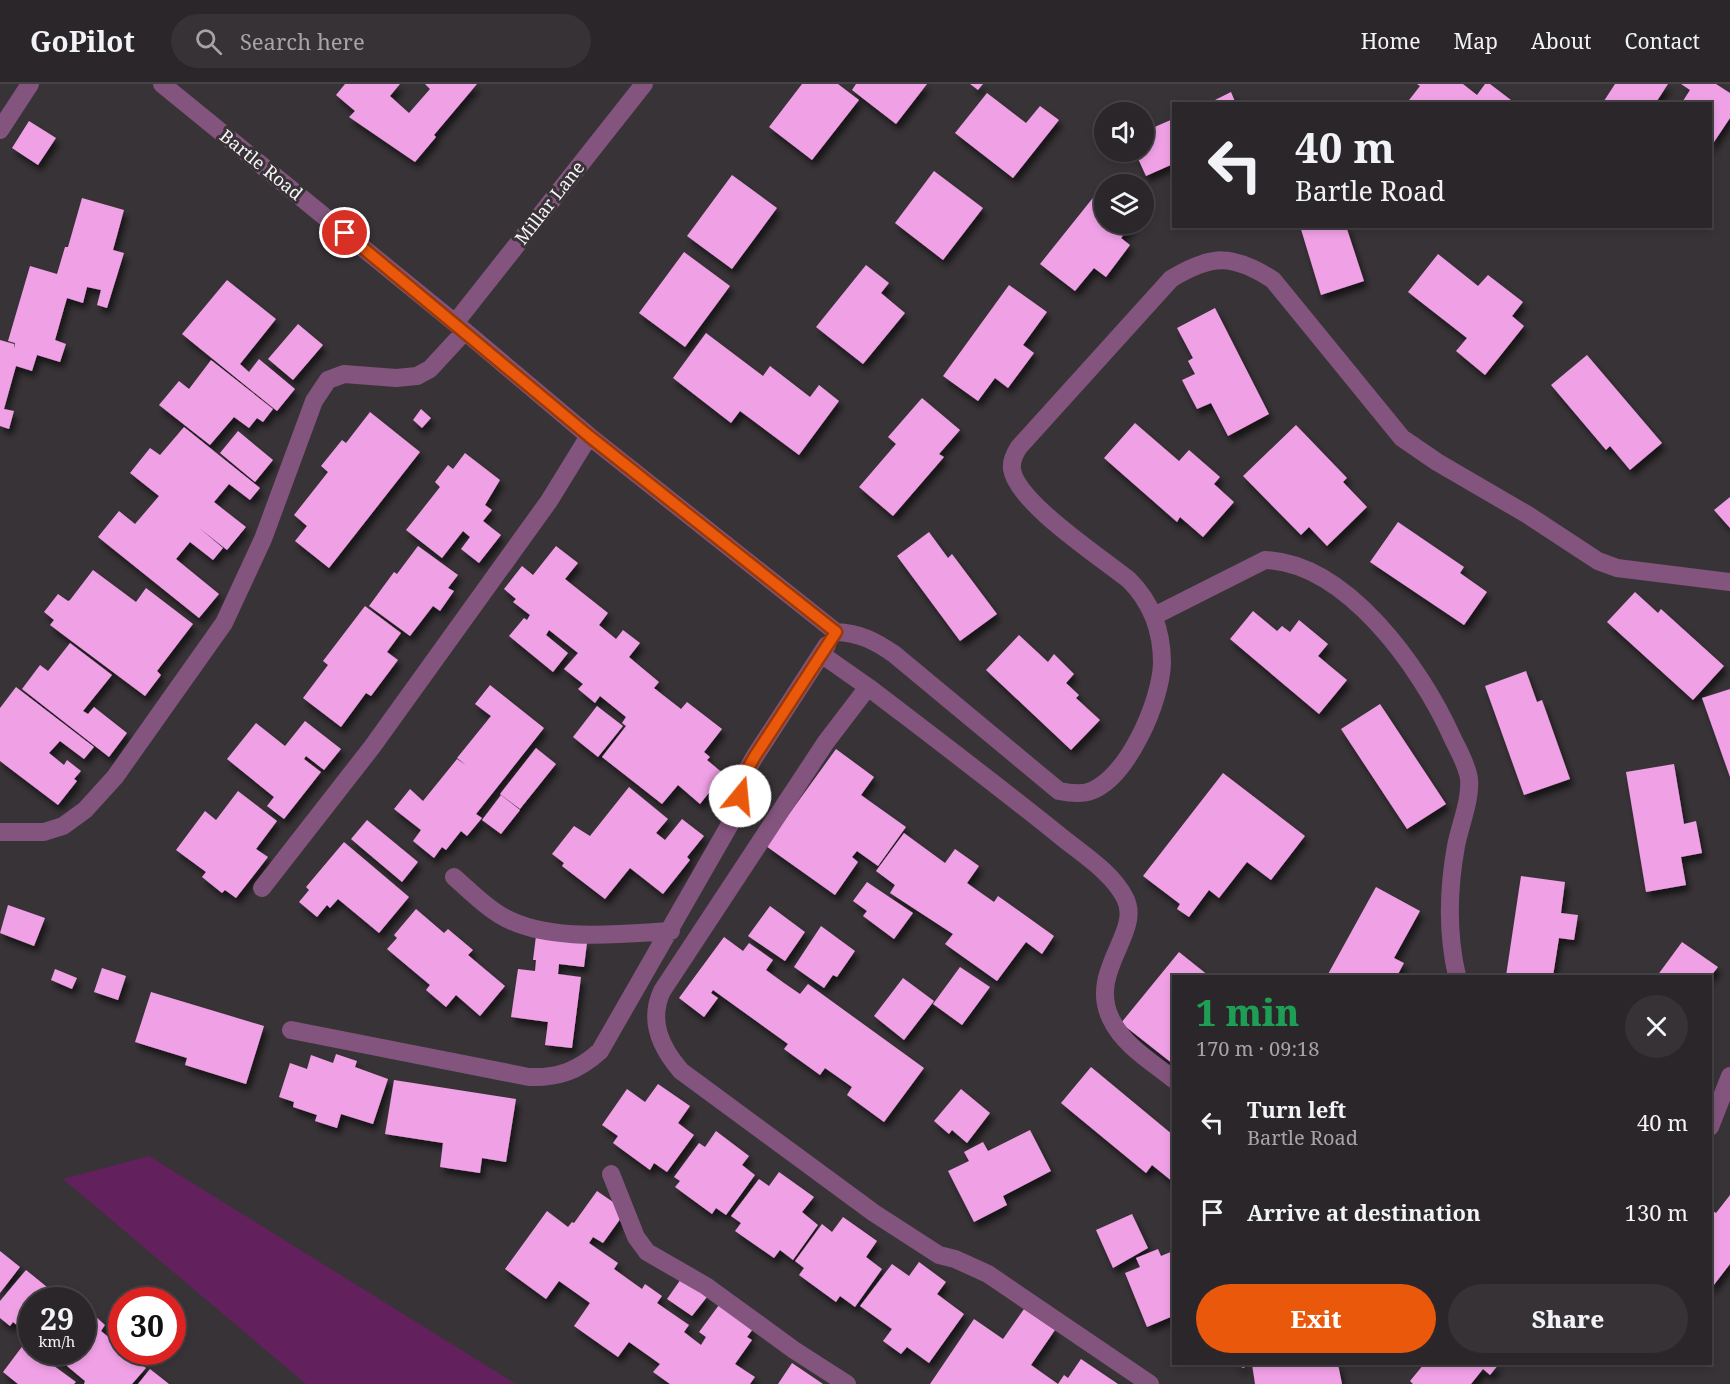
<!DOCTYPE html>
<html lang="en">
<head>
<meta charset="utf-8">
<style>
  body { margin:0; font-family:"Noto Serif",serif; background:#363235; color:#f1f3f6; height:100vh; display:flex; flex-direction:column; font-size:22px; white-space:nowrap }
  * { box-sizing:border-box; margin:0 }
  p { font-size:20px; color:#a5a5a8 }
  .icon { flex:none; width:33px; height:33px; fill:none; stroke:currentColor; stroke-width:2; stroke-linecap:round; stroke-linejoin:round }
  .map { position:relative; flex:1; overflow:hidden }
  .side { position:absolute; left:1172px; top:891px; width:540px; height:390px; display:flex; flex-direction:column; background:#2a2629; border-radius:0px; box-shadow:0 3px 9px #0003,0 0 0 2px #464346 }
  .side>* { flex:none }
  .top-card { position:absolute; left:1172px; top:18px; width:540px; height:126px; border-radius:0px; box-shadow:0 3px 9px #0003,0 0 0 2px #464346; background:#2a2629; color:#f1f3f6; overflow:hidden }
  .buttons { position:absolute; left:1094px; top:18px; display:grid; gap:12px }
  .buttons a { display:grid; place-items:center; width:60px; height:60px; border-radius:50%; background:#2a2629; box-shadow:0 3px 9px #0003,0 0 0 2px #464346; font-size:30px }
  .speed { position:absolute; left:18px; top:1203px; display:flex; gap:12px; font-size:30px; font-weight:700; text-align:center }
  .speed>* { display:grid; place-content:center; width:78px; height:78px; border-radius:50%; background:#2a2629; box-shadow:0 3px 9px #0003,0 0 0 2px #464346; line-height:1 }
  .speed small { font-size:15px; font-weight:400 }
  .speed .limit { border:9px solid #d22; background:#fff; color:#111 }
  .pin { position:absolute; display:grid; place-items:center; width:51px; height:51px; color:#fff; margin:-26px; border:3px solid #fff; border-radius:50%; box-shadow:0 2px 6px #0007 }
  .me { position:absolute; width:66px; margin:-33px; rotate:17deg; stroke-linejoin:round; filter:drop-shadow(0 0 4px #0008) }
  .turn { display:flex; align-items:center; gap:21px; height:126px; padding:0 24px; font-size:27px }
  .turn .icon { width:78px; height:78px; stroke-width:2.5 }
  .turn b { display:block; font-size:42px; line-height:51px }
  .round { display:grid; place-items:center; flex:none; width:63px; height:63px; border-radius:32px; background:#363235 }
  .headline { display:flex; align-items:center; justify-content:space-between; height:102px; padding:0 24px }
  h1 { font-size:36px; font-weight:800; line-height:45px; color:#1e9e55 }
  .button { display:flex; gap:12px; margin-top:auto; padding:12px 24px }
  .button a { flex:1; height:69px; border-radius:36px; background:#ea580c; color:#fff; font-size:24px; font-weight:800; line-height:69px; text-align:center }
  .button a+a { background:#363235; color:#f1f3f6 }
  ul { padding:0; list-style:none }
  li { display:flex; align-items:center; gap:18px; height:90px; padding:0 24px }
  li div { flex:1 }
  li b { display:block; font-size:22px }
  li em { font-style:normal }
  header { display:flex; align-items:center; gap:36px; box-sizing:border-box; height:84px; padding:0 30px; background:#2a2629; border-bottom:2px solid #464346 }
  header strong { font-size:28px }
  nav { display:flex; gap:33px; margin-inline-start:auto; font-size:21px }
  .search { width:420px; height:54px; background:#363235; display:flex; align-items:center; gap:15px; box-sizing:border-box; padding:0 21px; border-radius:33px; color:#a5a5a8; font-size:22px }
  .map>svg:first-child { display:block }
  .green { fill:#62215d }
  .building { fill:#f0a1e6; filter:url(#shadow) }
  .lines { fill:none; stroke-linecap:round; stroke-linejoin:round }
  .minor { stroke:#83547d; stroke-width:18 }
  .route-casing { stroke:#983908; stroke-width:15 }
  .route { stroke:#ea580c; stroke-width:10 }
  .labels { text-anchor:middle; stroke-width:6; stroke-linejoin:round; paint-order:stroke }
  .street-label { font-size:18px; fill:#f7f3f6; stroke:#383337 }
</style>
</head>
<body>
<header>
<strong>GoPilot</strong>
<div class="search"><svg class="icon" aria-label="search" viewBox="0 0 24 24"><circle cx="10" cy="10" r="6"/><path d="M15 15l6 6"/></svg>Search here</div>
<nav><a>Home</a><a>Map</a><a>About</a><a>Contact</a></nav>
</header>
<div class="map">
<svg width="1730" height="1300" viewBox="0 0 1730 1300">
  <defs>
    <filter id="shadow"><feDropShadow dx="3.5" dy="6" stdDeviation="3" flood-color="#0009"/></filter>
  </defs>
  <rect width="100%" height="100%" fill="#383337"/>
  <path class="green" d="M149 1072 516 1300H306L63 1095Z"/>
  <path class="building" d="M345 0H400L390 12 409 29 430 5 425 0H477L434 51 436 53 415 78 349 33 355 27 336 11Z
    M802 0H838L859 16 812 76 769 43Z
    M856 0H927L896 40 852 6Z
    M970 0H983L978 6Z
    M1417 0H1463L1477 11 1485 0H1490L1511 16 1508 20H1406L1420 2Z
    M1615 0H1668L1655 20H1602Z
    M1681 0H1716L1730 9V34L1710 64V20H1681L1690 6Z
    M1231 8 1236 20H1207Z
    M987 9 1026 39 1040 22 1059 36 1013 94 955 49Z
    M1173 35V80L1146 92 1135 68H1143V48Z
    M29 37 56 54 38 81 12 64Z
    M934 87 983 124 943 176 895 139Z
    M732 91 777 124 732 185 687 152Z
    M1108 95 1115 100H1104V140H1133L1121 154 1130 161 1106 193 1094 184 1075 207 1040 180Z
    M82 114 124 126 113 166 124 169 107 224 97 221 101 206 87 203 83 219 67 214 55 256 66 260 60 278 37 271 32 287 16 282 4 325 14 327 9 345 0 342V256L14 260V265L15 259 8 257 30 182 57 190 65 163H68Z
    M1300 142H1346L1364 197 1321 211Z
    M684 168 730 202 685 263 639 229Z
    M1438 170 1478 202 1488 191 1523 218 1512 232 1524 242 1485 291 1456 267 1467 254 1408 208Z
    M866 181 889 199 881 209 905 229 863 280 816 243Z
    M227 196 276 235 240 280 249 288 259 275 295 305 277 327 182 250Z
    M1009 201 1047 228 1023 261 1034 269 1008 304 995 294 978 317 943 292Z
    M1215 224 1269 330 1228 352 1211 319 1197 325 1182 296 1195 290 1188 277 1193 274 1177 244Z
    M298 240 323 261 293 296 268 275Z
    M706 249 763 292 770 282 810 313 819 301 839 317 799 371 740 327 731 339 673 294Z
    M1587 271 1662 359 1630 386 1610 362 1606 366 1551 301Z
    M211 276 273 325 263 338 257 334 249 344 234 333 210 361 159 321 179 297 189 305Z
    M922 314 960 346 939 370 944 373 893 432 859 403 896 360 888 353Z
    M421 325 431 334 422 344 413 336Z
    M370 328 420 368 329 484 295 457 307 442 294 431 328 388 321 382 342 356 346 359Z
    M1135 339 1179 377 1189 366 1220 393 1214 400 1234 418 1203 453 1180 433 1177 438 1104 374Z
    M1296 341 1347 394 1343 398 1367 423 1327 462 1309 443 1301 451 1243 392Z
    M184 343 260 404 250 416 229 400 214 418 246 443 227 466 198 443 223 464 213 476 190 458 176 475 219 510 199 534 98 453 119 427 135 440 159 412 130 389 150 364 160 371Z
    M238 347 273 376 255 398 220 369Z
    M465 369 500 396 485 421 492 426 483 437 501 451 479 479 461 465 470 453 463 447 442 474 406 446 440 403 435 398 448 381 453 385Z
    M1730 413V444L1714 426Z
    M1398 438 1464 483 1460 489 1487 508 1464 541 1370 478Z
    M929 448 948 474 952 470 997 530 960 557 897 472Z
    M418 462 458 491 448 504 454 507 440 527 433 522 410 552 369 522 394 488 397 490Z
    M556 462 578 479 565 495 608 529 599 541 616 555 623 546 640 559 629 573 659 598 654 604 681 625 687 618 722 645 704 668 710 673 707 676 724 690 700 720 678 701 662 720 602 673 626 642 622 639 626 633 600 612 595 619 578 605 583 600 564 585 578 569 549 546 546 551 568 569 553 588 509 552 524 534 527 536 530 531 513 518 516 515 504 505 522 482 533 491Z
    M93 486 136 518 146 504 193 540 157 587 161 591 145 612 50 541 54 536 44 528 58 510 68 517 70 516Z
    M1635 508 1658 529 1661 525 1724 582 1693 616 1607 538Z
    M365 522 401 549 387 568 398 576 371 612 366 609 341 643 303 614 328 581 323 577Z
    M1253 527 1277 547 1282 542 1290 548 1299 536 1328 560 1318 572 1347 596 1319 630 1230 555Z
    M1019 551 1048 578 1054 570 1074 590 1066 599 1079 611 1076 614 1100 636 1071 666 986 586Z
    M70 559 112 591 83 627 88 630 94 623 127 649 109 673 22 605 40 581 48 587Z
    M1526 587 1537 618 1542 616 1570 695 1524 711 1485 602Z
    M490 601 544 644 476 730 482 734 467 752 461 747 446 766 442 763 434 774 413 757 421 746 394 725 410 705 423 717 457 675 466 681 457 674 491 632 475 620Z
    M16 603 94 663 84 675 60 657 49 669 64 681 67 676 81 687 74 695 77 697 58 721 0 677V624Z
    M1730 605V693L1702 614Z
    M1380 620 1446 720 1407 745 1341 645Z
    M597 622 623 642 598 673 573 653Z
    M305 637 341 665 324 686 306 672 304 675 321 688 284 735 267 722 274 713 227 675 256 639 285 662Z
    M536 664 556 680 520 725 500 710Z
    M836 665 874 693 861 711 906 743 878 782 857 767 852 773 858 778 835 811 766 762Z
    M1674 680 1684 740 1696 737 1702 769 1681 773 1686 801 1646 808 1626 688Z
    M1223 689 1305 752 1271 796 1247 778 1219 814 1209 806 1189 833 1177 825 1180 820 1143 792Z
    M629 703 668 735 656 749 665 756 682 735 704 752 687 773 690 776 663 810 630 784 605 815 562 782 564 779 552 770 574 742 590 752Z
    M238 707 277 737 256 765 268 773 236 814 225 806 222 809 202 793 206 788 176 766 205 727 216 736Z
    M501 711 520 726 501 750 482 736Z
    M367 736 418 778 402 798 351 755Z
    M904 749 945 779 955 765 979 782 967 799 994 818 998 812 1054 852 1042 870 1026 858 997 897 945 860 953 850 890 809 895 801 876 787Z
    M344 758 409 813 379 849 338 815 330 824 327 821 317 833 299 818 309 806 306 803Z
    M1521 792 1565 798 1561 829 1578 831 1574 856 1559 854 1553 892H1506Z
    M867 798 913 829 894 855 863 832 867 827 853 817Z
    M1376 803 1420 827 1394 874 1404 879 1397 892H1327Z
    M8 821 45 834 34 862 0 849Z
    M770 822 805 848 785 877 748 852Z
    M416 825 444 849 448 845 473 866 468 871 505 902 480 932 456 911 446 923 426 906 430 901 387 865 397 854 394 851Z
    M821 842 855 867 837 893 833 891 824 904 794 883Z
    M536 852 587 859 584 883 559 880 558 890 581 893 572 964 545 961 548 938 511 933 518 885 535 887 536 876H533Z
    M724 853 743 867 749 859 773 876 766 886 784 899 800 910 808 900 924 984 884 1038 847 1011 852 1003 825 984 820 991 784 965 788 960 713 906 711 909 718 914 704 933 679 914Z
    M1682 858 1718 883 1711 892H1657Z
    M1179 868 1209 892H1173V980L1121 939Z
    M960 883 990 903 962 941 933 920Z
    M102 884 126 892 118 916 94 908Z
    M55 885 77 894 72 905 51 896Z
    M903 894 934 917 904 956 874 932Z
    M151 908 264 942 246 1000 185 981 187 974 135 958Z
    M336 970 357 977 355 983 388 995 373 1040 341 1030 337 1044 315 1037 317 1031 293 1023 294 1018 279 1013 290 979 307 985 311 971 333 979Z
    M1091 983 1173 1051V1098L1152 1081 1146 1089 1061 1019Z
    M394 996 516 1015 506 1078 482 1074 480 1089 440 1083 443 1059 385 1050Z
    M658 1000 690 1022 678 1039 694 1051 667 1088 654 1079 650 1086 613 1059 618 1052 602 1041 627 1005 645 1018Z
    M961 1005 990 1029 967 1059 952 1046 949 1050 934 1037Z
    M1030 1046 1051 1087 1003 1112 1007 1121 974 1138 948 1087 969 1077 964 1068 983 1058 988 1067Z
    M716 1047 749 1072 742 1081 755 1091 726 1131 716 1124 712 1130 675 1103 680 1097 674 1093 699 1059 705 1063Z
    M779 1088 814 1113 802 1128 818 1141 793 1176 780 1166 774 1174 735 1147 741 1139 731 1132 759 1095 769 1102Z
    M597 1107 626 1127 603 1159 593 1153 589 1159 618 1179 614 1185 642 1205 645 1200 662 1212 657 1219 689 1241 684 1248 701 1261 706 1253 699 1248 719 1221 753 1245 747 1253 752 1256 735 1280 755 1293 750 1300H670L653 1288 660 1280 629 1258 618 1273 574 1242 590 1219 559 1197 546 1215 505 1185 547 1127 568 1143 572 1138 574 1139Z
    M1730 1111V1180L1710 1206V1131L1713 1127 1716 1129Z
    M1132 1130 1148 1164 1113 1184 1096 1146Z
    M843 1133 877 1157 866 1173 882 1185 855 1223 840 1212 836 1218 799 1191 804 1184 795 1177 822 1140 832 1148Z
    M1158 1165 1161 1172 1173 1167V1232L1147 1243 1125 1189 1140 1183 1136 1174Z
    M0 1167 20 1183 0 1209Z
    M919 1178 946 1198 937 1210 964 1230 929 1279 907 1263 901 1270 883 1257 892 1245 860 1222 892 1180 909 1192Z
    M26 1186 63 1216H32V1253L13 1238 10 1242 0 1234V1217Z
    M681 1195 707 1213 692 1232 667 1215Z
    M1024 1225 1055 1246 1031 1281 1058 1300 1064 1291 1068 1294 1081 1275 1118 1300H930L974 1235 1003 1255Z
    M94 1231 105 1241 101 1247 122 1264V1268H126L146 1284 132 1300H84L85 1297 50 1268H82V1233L88 1238Z
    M24 1260 76 1298 74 1300H18L3 1288Z
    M792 1279 823 1300H778Z
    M1232 1280H1246L1244 1284Z
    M1252 1280H1338L1342 1300H1255Z
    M1424 1280H1499L1490 1291 1483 1285 1471 1300H1413L1410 1297Z
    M150 1285 169 1300H138Z"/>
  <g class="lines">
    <path class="minor" d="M162 0 455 239 589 352 836 548
      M0 46 30 0
      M455 239 644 0
      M1154 532 1265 476C1347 479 1421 584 1452 653 1458 666 1467 680 1469 695 1471 716 1460 741 1456 762 1448 806 1447 849 1457 892
      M836 548C860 549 875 557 894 570L1059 707C1069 709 1081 711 1091 707 1128 693 1161 617 1162 579 1162 546 1152 519 1129 496 1102 474 1016 418 1012 385 1011 377 1015 369 1019 363L1171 195C1212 170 1233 170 1273 196L1402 354 1437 378 1528 431 1598 477 1617 484 1730 498
      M821 570 868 603 826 658 662 907C648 937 661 964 681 987L874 1129 939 1171 955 1175 988 1190 1150 1300
      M868 603C932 652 997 701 1059 751 1082 770 1112 788 1125 814 1143 848 1087 887 1111 935 1123 961 1152 978 1173 995
      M0 748H44L63 742 85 726 115 693 224 539 263 455 314 317 328 296 344 290 396 294 417 292 430 285 465 247
      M454 793C469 806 483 821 500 831 546 859 619 850 671 847
      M262 804 372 663 549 417 589 352
      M291 946 529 993C558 994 578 987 600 967L733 735 747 686 755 672 827 561
      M1710 1043 1730 992
      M611 1090 636 1153 647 1168 706 1202 794 1266 847 1300"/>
  </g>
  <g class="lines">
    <g class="route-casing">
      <path id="route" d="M345 149 589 352 836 548 755 672 747 686 740 712"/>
    </g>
    <use href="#route" class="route"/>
  </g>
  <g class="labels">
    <g class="street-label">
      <text transform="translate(261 81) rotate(39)" y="6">Bartle Road</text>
      <text transform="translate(550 119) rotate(-52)" y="6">Millar Lane</text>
    </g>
  </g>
</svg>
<div class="buttons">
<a><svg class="icon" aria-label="sound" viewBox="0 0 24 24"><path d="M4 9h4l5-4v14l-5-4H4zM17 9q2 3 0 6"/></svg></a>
<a><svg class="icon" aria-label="layers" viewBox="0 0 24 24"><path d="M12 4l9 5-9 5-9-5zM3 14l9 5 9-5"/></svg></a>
</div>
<div class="speed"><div>29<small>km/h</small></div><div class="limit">30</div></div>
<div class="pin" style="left:345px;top:149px;background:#d93025"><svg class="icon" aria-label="arrive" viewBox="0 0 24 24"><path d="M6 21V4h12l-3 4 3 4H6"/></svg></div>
<svg class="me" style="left:740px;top:712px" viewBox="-20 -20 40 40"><circle r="19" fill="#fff"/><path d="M0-13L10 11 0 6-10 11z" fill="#ea580c"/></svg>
<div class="top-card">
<div class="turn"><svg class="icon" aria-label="left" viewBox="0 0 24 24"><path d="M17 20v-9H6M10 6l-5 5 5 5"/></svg><div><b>40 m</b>Bartle Road</div></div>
</div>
<section class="side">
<div class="headline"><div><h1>1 min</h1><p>170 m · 09:18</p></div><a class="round"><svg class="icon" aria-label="close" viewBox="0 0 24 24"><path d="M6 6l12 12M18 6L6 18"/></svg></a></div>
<ul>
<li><svg class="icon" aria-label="left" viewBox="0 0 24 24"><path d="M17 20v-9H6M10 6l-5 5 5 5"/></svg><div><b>Turn left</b><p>Bartle Road</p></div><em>40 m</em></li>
<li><svg class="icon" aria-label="arrive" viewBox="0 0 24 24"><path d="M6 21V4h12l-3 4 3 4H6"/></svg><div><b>Arrive at destination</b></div><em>130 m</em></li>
</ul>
<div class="button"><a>Exit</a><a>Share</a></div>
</section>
</div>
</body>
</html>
